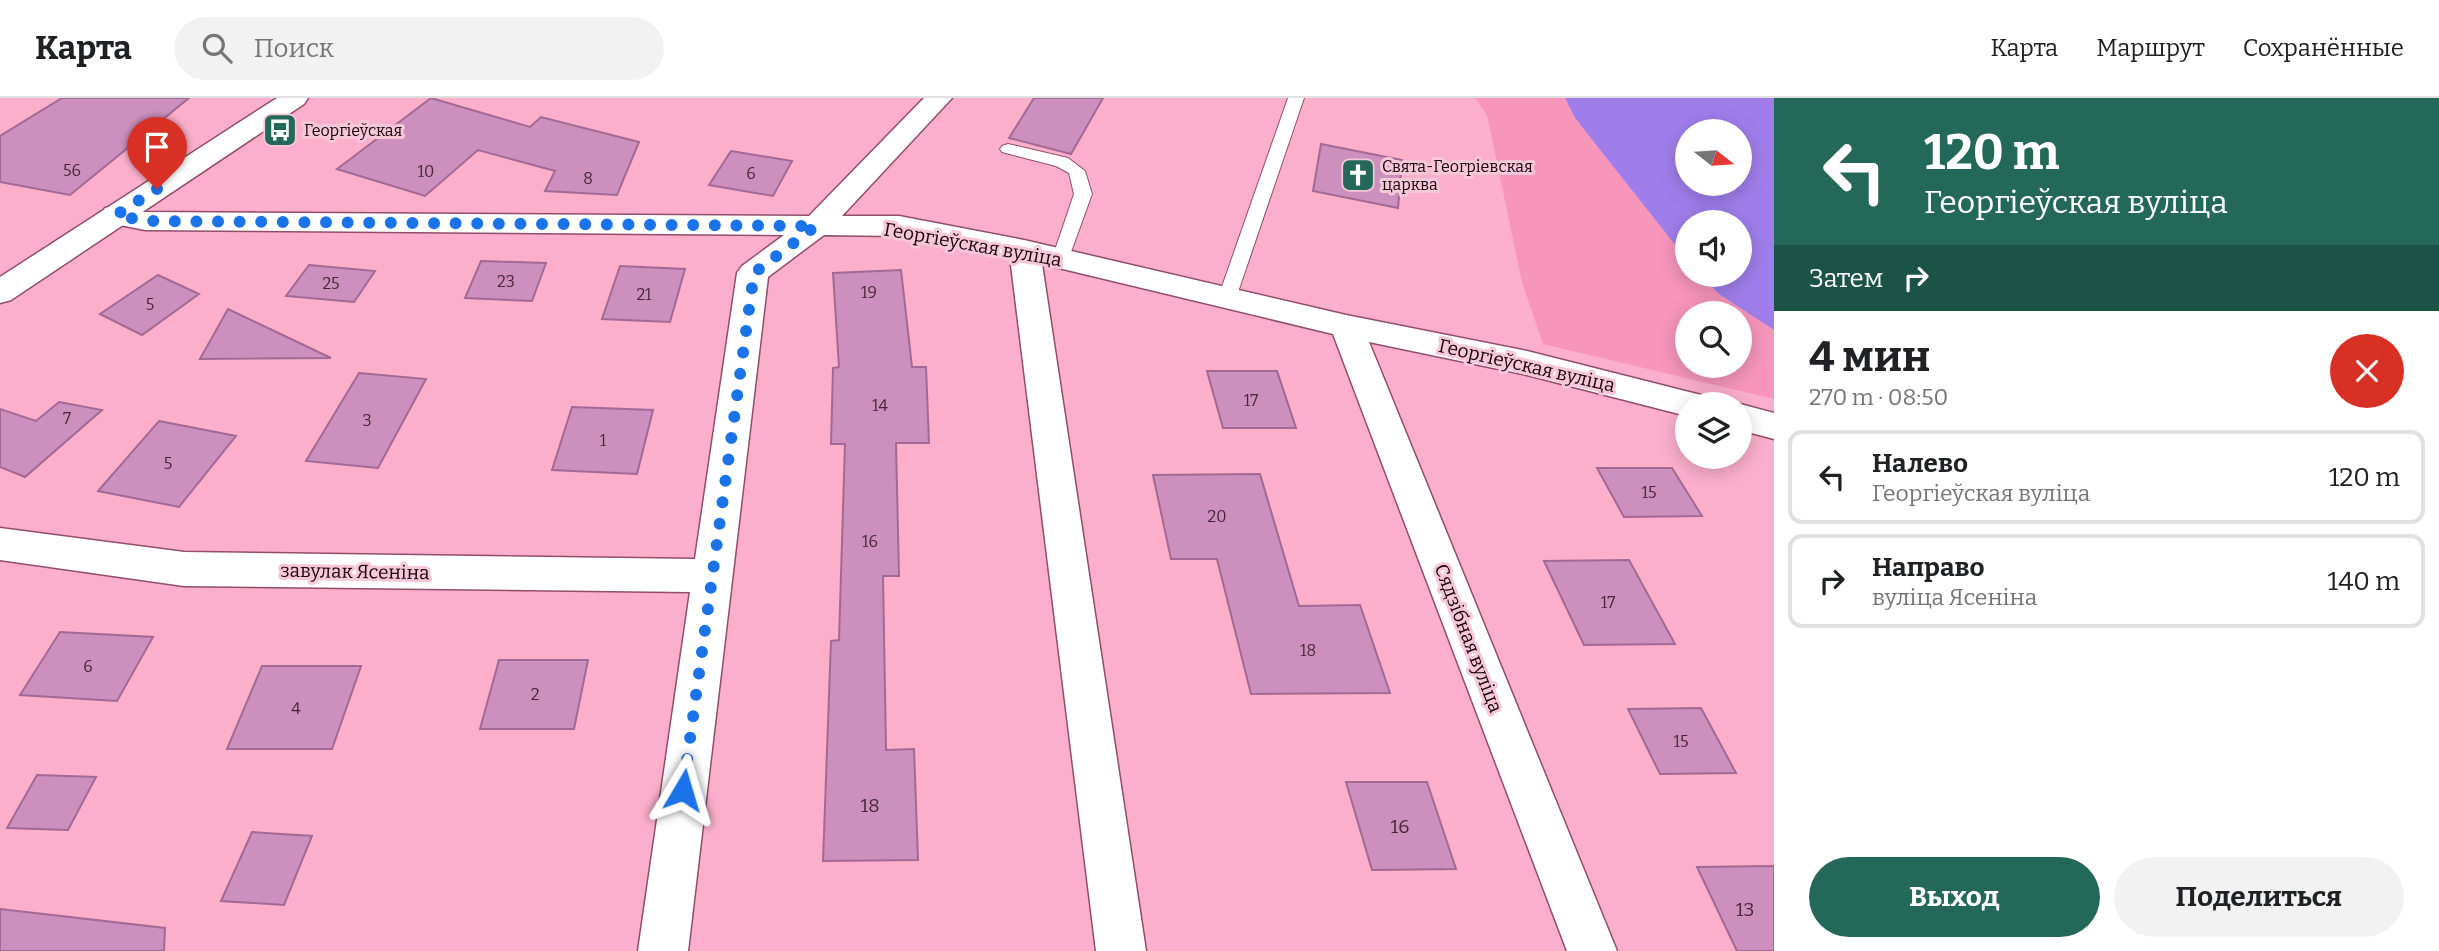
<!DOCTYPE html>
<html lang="ru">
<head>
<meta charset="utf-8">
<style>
  body { margin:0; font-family:Bitter,serif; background:#f2f2f2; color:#202124; height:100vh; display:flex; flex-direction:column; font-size:26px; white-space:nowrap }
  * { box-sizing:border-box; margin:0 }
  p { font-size:23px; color:#757577 }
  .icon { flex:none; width:38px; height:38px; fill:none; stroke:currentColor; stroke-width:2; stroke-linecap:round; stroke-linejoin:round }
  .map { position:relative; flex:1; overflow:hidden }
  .sheet { display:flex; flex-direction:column; background:#fff; width:665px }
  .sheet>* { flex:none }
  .guide { background:#246859; color:#fff; overflow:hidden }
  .needle { width:46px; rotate:107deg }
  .controls { position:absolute; left:1675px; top:21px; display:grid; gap:14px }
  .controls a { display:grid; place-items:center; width:77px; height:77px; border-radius:50%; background:#fff; box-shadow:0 4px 18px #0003; font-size:35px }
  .pin { position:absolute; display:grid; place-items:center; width:60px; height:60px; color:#fff; margin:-72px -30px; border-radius:50% 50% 50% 0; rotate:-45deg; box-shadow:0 0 7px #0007 }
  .pin .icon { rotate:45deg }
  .me { position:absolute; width:77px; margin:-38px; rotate:7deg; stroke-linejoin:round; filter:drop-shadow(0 0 5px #0008) }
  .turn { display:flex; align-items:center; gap:24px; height:147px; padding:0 35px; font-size:32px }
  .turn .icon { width:91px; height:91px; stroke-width:2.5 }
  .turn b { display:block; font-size:49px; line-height:60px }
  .then { display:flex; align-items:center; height:66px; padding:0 35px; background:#0003; gap:14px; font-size:26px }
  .round { display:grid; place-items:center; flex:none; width:74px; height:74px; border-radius:37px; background:#f2f2f2 }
  .head { display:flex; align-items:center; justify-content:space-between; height:119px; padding:0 35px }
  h1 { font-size:42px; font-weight:700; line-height:52px }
  .primary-button { display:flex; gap:14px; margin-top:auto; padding:14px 35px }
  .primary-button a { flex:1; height:80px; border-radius:42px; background:#246859; color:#fff; font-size:28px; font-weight:700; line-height:80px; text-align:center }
  .primary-button a+a { background:#f2f2f2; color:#202124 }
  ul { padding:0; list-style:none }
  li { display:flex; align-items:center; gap:21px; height:94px; margin:0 14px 10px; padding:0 21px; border:4px solid #e0e0e0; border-radius:14px }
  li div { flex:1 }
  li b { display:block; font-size:26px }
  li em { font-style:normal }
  header { display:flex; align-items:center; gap:42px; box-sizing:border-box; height:98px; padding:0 35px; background:#fff; border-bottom:2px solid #e0e0e0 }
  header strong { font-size:33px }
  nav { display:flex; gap:38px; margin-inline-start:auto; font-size:24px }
  .search { width:490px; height:63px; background:#f2f2f2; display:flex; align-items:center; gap:18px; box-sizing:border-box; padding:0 24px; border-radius:38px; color:#757577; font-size:26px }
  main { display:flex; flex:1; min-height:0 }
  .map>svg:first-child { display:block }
  .green { fill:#f795bb; fill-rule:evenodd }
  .water { fill:#9f7eeb; fill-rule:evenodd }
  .building { fill:#cd90be; stroke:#a36995; stroke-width:2 }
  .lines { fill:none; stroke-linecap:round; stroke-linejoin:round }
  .lane-casing { stroke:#914e69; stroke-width:2 }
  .street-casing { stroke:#914e69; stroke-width:3 }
  .secondary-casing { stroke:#914e69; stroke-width:3 }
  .lane { fill:#fff; fill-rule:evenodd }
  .street { fill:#fff; fill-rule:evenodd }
  .secondary { fill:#fff; fill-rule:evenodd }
  .route { stroke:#1a73e8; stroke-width:12; stroke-dasharray:0 21.6 }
  .labels { text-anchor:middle; stroke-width:6; stroke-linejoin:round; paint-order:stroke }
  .far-poi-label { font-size:16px; fill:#1a030c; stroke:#f6c7d7; text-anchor:start }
  .number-label { font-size:16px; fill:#472638 }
  .street-label { font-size:19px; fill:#1a030c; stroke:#f6c7d7 }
  .near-number-label { font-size:19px; fill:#472638 }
</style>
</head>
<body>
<header>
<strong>Карта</strong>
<div class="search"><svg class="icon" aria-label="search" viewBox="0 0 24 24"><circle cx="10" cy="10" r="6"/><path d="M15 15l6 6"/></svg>Поиск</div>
<nav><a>Карта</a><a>Маршрут</a><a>Сохранённые</a></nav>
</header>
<main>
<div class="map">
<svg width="1774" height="853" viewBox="0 0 1774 853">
  <rect width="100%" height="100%" fill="#fbafcb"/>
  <path class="green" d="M1475 0H1565L1575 20 1687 162V177H1700L1719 196 1774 232V301L1543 246 1522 184 1487 17ZM1687 215H1740V268H1687Z"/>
  <path class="water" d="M1565 0H1774V232L1719 196 1700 177H1740V124H1687V162L1575 20ZM1687 33H1740V86H1687Z"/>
  <path class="building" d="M62 0H189L70 97 0 84V38Z
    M431 0 530 29 541 19 639 44 617 97 545 93 555 73 478 52 425 98 337 71Z
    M1034 0H1103L1071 56 1009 40Z
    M1321 46 1402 62 1398 110 1313 93Z
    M731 53 792 63 773 98 709 87Z
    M481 163 546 165 532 203 465 200Z
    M309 167 375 173 354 204 286 198Z
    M620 168 685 171 670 224 602 221Z
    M901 172 912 269H926L929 345H896L899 478H883L886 652 914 651 918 762 823 763 831 543 839 542 845 346H831L833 270 839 269 833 175Z
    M158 177 199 196 142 237 100 216Z
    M228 211 331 260 200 261Z
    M1207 273H1277L1296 330H1223Z
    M359 275 426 281 378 370 306 363Z
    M59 304 102 312 25 379 0 369V311L36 323Z
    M572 309 653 312 637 376 552 372Z
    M159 323 236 338 179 409 98 393Z
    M1597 370H1672L1702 418 1624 419Z
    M1260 376 1299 508 1360 507 1390 595 1251 596 1217 461H1171L1153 377Z
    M1629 462 1675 546 1584 547 1544 463Z
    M60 534 153 539 117 603 20 597Z
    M499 562H588L574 631H480Z
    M262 568H361L332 651H227Z
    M1701 610 1736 675 1660 676 1628 611Z
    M37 677 96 679 68 732 7 730Z
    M1346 684H1427L1456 771 1372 772Z
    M252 734 312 738 284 807 221 803Z
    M1774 768V853H1737L1697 769Z
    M0 811 165 830 164 853H0Z"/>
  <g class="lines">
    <g class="lane-casing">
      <path id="lane" d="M1288 0H1304L1236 200 1234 205H1220L1218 200Z
        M1008 46 1068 60 1085 73 1092 96 1067 165 1061 167 1052 161 1074 96 1069 75 1056 68 1002 54 1000 51 1002 48Z"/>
    </g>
    <g class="street-casing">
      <path id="street" d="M924 0H952L842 118H899L1024 142 1346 217 1527 253 1701 297 1706 306H1687V318L1527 277 1369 244 1617 853H1567L1333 236 1042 166 1146 853H1096L1010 159 899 138 824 137 768 179 688 853H638L690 494 184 488 0 462V430L184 454 695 461 737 175 742 168 784 137 145 132 105 124 101 117 105 110 116 108 145 114 809 118Z
        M1738 306H1740L1774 315V341L1740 332Z"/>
    </g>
    <g class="secondary-casing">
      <path id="secondary" d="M277 0H308L304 6 11 202 0 205V179Z"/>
    </g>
    <use href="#lane" class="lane"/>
    <use href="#street" class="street"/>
    <use href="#secondary" class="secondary"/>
  </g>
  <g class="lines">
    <path class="route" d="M157 91 116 117 145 123 816 128 754 175 683 692"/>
  </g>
  <defs>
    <g id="bus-square" transform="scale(1.75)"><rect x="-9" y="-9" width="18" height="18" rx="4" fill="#246859" stroke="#f6c7d7"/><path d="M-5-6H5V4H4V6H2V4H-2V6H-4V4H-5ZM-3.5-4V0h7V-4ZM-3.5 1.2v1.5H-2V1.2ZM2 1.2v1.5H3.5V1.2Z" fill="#fff"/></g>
    <g id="church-square" transform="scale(1.75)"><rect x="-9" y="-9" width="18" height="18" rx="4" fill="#246859" stroke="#f6c7d7"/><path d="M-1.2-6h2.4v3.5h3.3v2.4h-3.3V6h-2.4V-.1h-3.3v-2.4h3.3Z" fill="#fff"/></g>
  </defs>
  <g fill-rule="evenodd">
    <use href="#bus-square" x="280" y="32"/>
    <use href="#church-square" x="1358" y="77"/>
  </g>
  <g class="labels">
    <g class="far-poi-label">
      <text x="304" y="38">Георгіеўская</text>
      <text x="1382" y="74">Свята-Геогріевская<tspan x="1382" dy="18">царква</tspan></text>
    </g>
    <g class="number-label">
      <text x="72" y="78">56</text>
      <text x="426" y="79">10</text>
      <text x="751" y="81">6</text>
      <text x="588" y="86">8</text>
      <text x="506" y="189">23</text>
      <text x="331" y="191">25</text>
      <text x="869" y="200">19</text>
      <text x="644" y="202">21</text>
      <text x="150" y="212">5</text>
      <text x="1251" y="308">17</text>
      <text x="880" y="313">14</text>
      <text x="67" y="326">7</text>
      <text x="367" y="328">3</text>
      <text x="603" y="348">1</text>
      <text x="168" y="371">5</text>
      <text x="1649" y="400">15</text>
      <text x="1217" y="424">20</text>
      <text x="870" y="449">16</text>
      <text x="1608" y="510">17</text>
      <text x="1308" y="558">18</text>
      <text x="88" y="574">6</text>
      <text x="535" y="602">2</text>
      <text x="296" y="616">4</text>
      <text x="1681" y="649">15</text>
    </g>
    <g class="street-label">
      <text transform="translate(973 146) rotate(10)" y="7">Георгіеўская вуліца</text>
      <text transform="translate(1527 267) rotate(13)" y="7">Георгіеўская вуліца</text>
      <text transform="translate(355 473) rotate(1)" y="7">завулак Ясеніна</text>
      <text transform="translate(1469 540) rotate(69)" y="7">Сядзібная вуліца</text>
    </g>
    <g class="near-number-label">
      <text x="870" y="714">18</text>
      <text x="1400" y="735">16</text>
      <text x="1745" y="818">13</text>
    </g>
  </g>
</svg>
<div class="controls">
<a><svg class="needle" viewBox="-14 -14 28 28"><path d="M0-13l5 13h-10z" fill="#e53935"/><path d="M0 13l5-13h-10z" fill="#757577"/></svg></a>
<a><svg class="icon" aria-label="sound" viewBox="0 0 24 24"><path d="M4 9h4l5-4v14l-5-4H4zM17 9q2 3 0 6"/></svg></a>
<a><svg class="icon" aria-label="search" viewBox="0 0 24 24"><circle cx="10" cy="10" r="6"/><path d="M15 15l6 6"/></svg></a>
<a><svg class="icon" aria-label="layers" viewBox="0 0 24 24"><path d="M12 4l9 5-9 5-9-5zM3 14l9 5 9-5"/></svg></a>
</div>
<div class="pin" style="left:157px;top:91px;background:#d93025"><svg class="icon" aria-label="arrive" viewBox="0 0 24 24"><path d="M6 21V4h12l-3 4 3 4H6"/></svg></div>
<svg class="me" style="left:683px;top:692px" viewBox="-20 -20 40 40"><path d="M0-17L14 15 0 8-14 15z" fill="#1a73e8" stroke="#fff" stroke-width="4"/></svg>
</div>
<section class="sheet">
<div class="guide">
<div class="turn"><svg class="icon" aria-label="left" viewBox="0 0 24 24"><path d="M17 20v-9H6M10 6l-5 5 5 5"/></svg><div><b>120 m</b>Георгіеўская вуліца</div></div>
<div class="then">Затем<svg class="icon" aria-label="right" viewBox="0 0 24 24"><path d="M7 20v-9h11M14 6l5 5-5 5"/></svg></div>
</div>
<div class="head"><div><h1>4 мин</h1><p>270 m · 08:50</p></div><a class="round" style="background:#d93025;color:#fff"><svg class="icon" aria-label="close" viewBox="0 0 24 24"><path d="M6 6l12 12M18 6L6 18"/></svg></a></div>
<ul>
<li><svg class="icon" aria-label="left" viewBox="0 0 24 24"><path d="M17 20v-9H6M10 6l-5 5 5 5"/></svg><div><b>Налево</b><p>Георгіеўская вуліца</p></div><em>120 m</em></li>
<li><svg class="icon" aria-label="right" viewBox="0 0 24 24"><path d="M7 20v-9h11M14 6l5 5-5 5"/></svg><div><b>Направо</b><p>вуліца Ясеніна</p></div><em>140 m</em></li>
</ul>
<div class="primary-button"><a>Выход</a><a>Поделиться</a></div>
</section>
</main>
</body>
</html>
